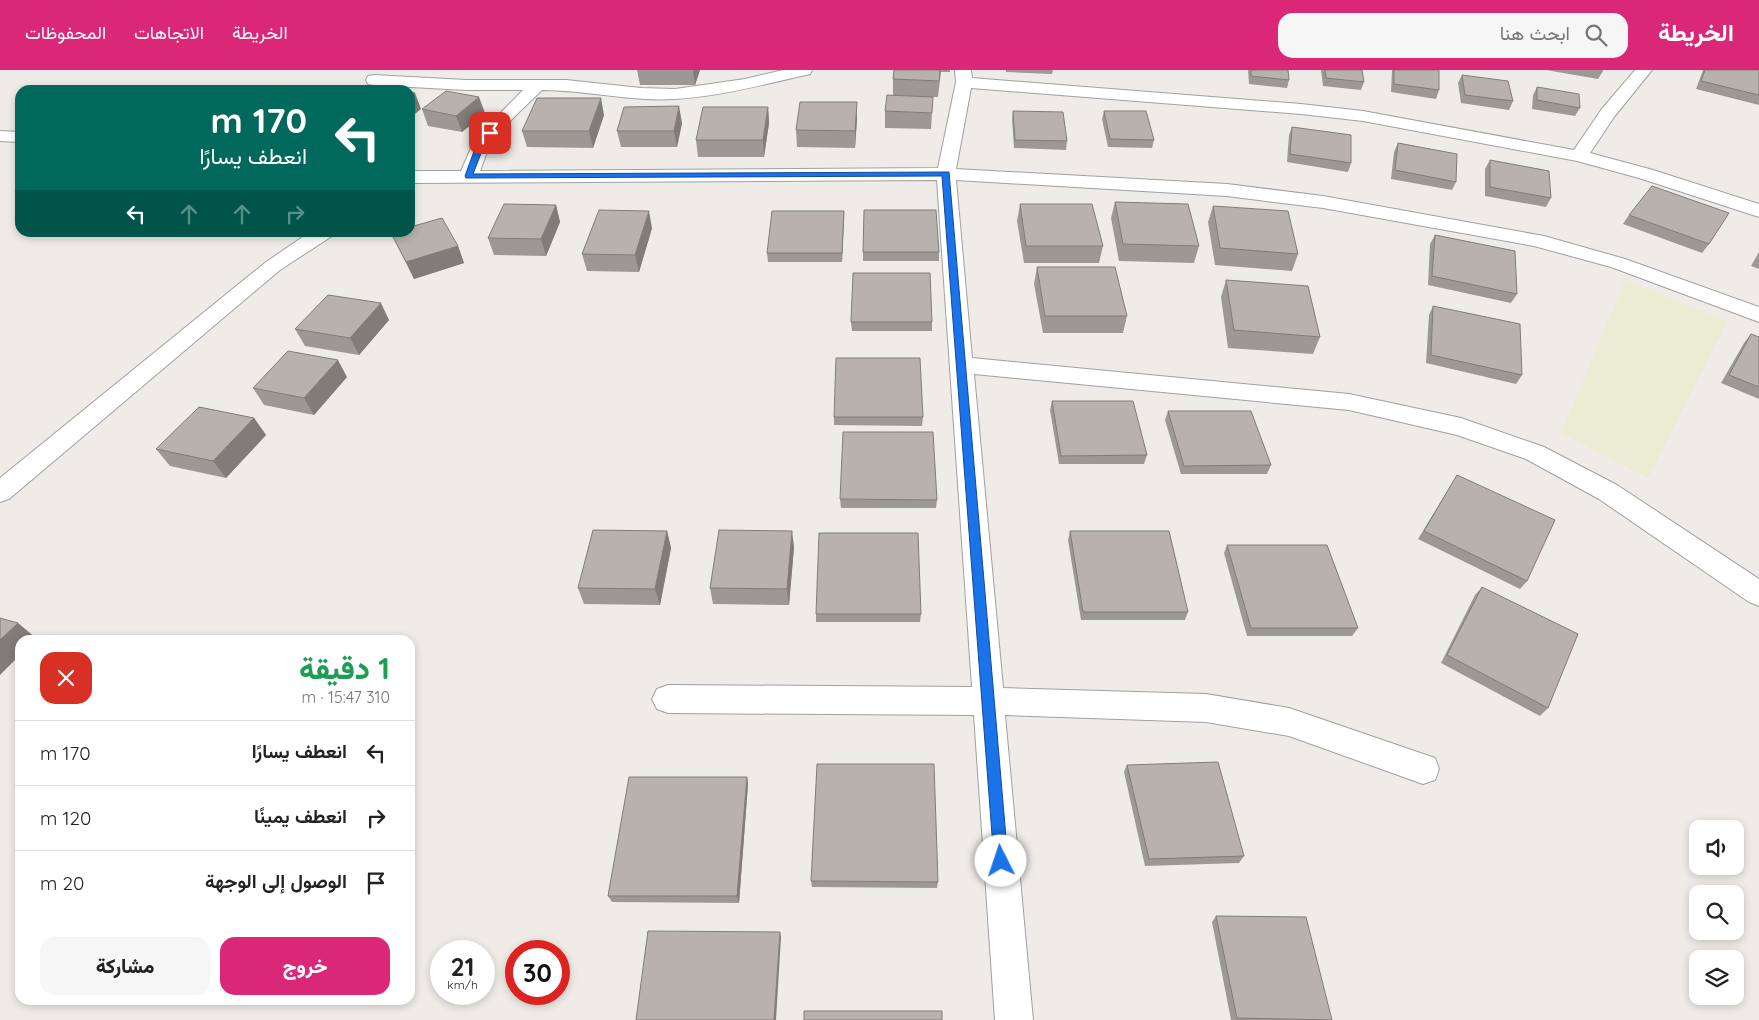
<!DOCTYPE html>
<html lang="ar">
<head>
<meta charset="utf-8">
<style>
  body { margin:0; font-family:Quicksand,Vazirmatn,sans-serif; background:#f6f6f6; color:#222; direction:rtl; height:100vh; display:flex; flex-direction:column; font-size:19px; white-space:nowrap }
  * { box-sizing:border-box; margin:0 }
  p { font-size:16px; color:#767676 }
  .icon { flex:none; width:28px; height:28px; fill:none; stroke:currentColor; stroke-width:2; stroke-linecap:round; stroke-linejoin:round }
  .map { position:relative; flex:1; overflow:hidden; direction:ltr }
  .panel { position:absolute; left:15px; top:565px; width:400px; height:370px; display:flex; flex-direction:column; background:#fff; border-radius:15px; box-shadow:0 2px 8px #0003; direction:rtl }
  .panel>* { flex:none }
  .hud { position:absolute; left:15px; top:15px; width:400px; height:152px; border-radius:15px; box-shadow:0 2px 8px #0003; direction:rtl; background:#00695c; color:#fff; overflow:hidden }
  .tools { position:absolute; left:1689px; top:750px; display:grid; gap:10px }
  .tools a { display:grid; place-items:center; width:55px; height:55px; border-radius:10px; background:#fff; box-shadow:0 2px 8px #0003; font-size:25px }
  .speed { position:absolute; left:430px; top:870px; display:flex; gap:10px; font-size:25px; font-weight:700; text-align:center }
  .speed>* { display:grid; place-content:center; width:65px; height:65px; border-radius:50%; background:#fff; box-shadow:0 2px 8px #0003; line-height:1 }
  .speed small { font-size:12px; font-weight:400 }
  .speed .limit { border:8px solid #d22; background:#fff; color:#111 }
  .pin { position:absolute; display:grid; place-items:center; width:42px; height:42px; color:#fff; margin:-21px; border-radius:10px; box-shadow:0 2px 8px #0006 }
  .me { position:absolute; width:55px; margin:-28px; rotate:356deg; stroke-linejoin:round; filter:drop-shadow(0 0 4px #0008) }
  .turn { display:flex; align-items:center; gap:18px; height:105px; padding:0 25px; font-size:22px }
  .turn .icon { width:65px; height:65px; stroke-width:2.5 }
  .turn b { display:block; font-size:35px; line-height:42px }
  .lanes { display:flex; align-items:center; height:48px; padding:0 25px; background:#0003; justify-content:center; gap:25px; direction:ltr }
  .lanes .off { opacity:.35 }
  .round { display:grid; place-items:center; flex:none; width:52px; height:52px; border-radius:15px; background:#f6f6f6 }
  .headline { display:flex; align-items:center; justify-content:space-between; height:85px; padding:0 25px }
  h1 { font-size:30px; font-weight:800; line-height:38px; color:#1e9e55 }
  .cta { display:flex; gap:10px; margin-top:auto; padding:10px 25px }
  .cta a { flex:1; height:58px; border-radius:15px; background:#db2777; color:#fff; font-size:20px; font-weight:800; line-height:58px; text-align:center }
  .cta a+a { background:#f6f6f6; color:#222 }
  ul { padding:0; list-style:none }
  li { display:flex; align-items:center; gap:15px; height:65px; padding:0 25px; border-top:1px solid #e0e0e0 }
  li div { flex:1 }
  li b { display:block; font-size:19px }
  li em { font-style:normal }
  header { display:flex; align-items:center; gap:30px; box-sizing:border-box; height:70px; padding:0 25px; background:#db2777; color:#fff }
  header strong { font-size:24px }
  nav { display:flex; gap:28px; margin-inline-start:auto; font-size:18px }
  .search { width:350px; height:45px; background:#f6f6f6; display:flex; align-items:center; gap:12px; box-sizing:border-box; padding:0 18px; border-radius:15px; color:#767676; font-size:19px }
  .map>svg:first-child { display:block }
  .farmland { fill:#ebecd4 }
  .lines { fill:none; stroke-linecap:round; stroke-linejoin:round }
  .minor-casing { stroke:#a0a0a0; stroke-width:2 }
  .minor { fill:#fff; fill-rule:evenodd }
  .wall { fill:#9e9894 }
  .shaded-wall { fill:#817c78 }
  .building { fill:#b8b1ac; stroke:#817c78 }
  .route { fill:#1a73e8; stroke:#114b97 }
</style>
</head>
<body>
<header>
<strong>الخريطة</strong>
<div class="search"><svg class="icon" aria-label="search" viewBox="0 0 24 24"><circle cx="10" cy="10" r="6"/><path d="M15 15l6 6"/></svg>ابحث هنا</div>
<nav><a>الخريطة</a><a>الاتجاهات</a><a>المحفوظات</a></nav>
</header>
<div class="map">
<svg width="1759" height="950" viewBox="0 0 1759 950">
  <rect width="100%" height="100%" fill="#efece7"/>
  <path class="farmland" d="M1625 210 1728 251 1648 408 1561 363Z"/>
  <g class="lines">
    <g class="minor-casing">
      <path id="minor" d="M783 0H812L810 4C766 14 721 26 675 29 631 32 587 20 542 20L515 46 490 74 480 101 938 98 956 12 955 0H971L972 8 1301 34 1363 41 1574 80 1601 40 1635 0H1652L1614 47 1590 83 1653 100 1759 134V147L1639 108 1577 91 1363 51 1301 44 971 18 956 99 1227 114 1323 126 1544 166 1625 189 1759 237V252L1611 197 1534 176 1323 138 1227 126 956 110 972 288 1349 324 1461 348 1544 377 1617 415 1759 509V536L1749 532 1599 429 1526 389 1457 365 1349 340 974 304 1003 618 1206 624 1289 638 1435 688 1439 699 1435 710 1423 714 1289 666 1206 652 1005 645 1033 950H995L974 645 668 643 657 639 652 629 657 619 668 615 972 617 937 110 410 113V101H461L475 69 523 20H466L374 15 368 14 366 10 368 6 374 5 466 10H566L641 18 675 19 745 9Z
        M0 61 20 62V72L0 71Z
        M310 162H335L332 166 280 200 9 429 0 432V408L266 192Z"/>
    </g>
    <use href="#minor" class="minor"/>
  </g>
  <path class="wall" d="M637 0H700L695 15H640Z
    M894 0H950V2H941L938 27H933L931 59 885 58V41L893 25V9Z
    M1006 0H1053L1052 4 1006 2Z
    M1248 0H1288L1289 10 1287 18 1249 14Z
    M1321 0H1362L1364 12 1361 20 1323 16Z
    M1392 0H1439V20L1436 29 1391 22Z
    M1546 0H1603V1L1598 9Z
    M1703 0H1759V35L1696 19Z
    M1462 5 1513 31 1509 40 1461 33 1458 13Z
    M1537 17 1580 38 1575 46 1532 39 1533 25Z
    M768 37 769 53 764 87H698L696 70Z
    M422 39 485 43 462 62 428 56Z
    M1013 41 1067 71 1066 80 1014 78 1012 49Z
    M1104 41 1154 70 1152 78 1108 77 1102 49Z
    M604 45 593 78 527 77 522 61Z
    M857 49 855 78 797 77 796 60Z
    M682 53 677 77H621L617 61Z
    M1292 57 1351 93 1348 102 1287 92 1289 65Z
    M1398 73 1456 112 1452 120 1391 109 1394 82Z
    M1490 90 1551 128 1546 137 1485 126V99Z
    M1115 132 1199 176 1194 193 1119 191 1111 148Z
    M1020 134 1103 176 1099 193H1024L1017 151Z
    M556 135 560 152 546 186 494 185 488 168Z
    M1213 136 1298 184 1292 201 1215 195 1208 152Z
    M844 141 842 192H768L767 183Z
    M1629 145 1709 174 1702 183 1623 154Z
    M652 158 639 202 587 201 582 184Z
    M391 163 458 176 464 193 414 209Z
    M1435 165 1517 224 1511 233 1428 215 1430 174Z
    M863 182H939V191H863Z
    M1759 182V199L1751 196Z
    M1037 197 1127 246 1123 263H1043L1034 214Z
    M1226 210 1320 267 1313 284 1228 278 1221 227Z
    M1433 236 1522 305 1516 314 1426 293 1429 245Z
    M389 250 359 285 305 276 295 259Z
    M851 252H932V261H852Z
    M1751 264 1759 267V329L1721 313 1744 273Z
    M347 307 314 345 264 335 253 318Z
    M1052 331 1147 385 1144 394H1059L1050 340Z
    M1168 341 1271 395 1267 404H1181L1165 350Z
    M834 347H923L922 356 834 355Z
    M254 348 266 365 226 408 170 396 156 379Z
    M1457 405 1527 511 1520 519 1418 469Z
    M840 429 937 430 936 438H841Z
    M667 461 671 478 660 535 584 534 578 518Z
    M1070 461 1188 542 1185 550H1081L1068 470Z
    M1227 475 1358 558 1352 566H1247L1224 483Z
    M794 477 789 535 713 534 710 518Z
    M1482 517 1548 638 1540 646 1441 593 1475 525Z
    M816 544H921L920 552H816Z
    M1127 695 1244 786 1239 793 1145 796 1124 702Z
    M747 707 748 714 739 833 612 832 608 826Z
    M811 811 938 812 937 818 812 817Z
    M1216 846 1332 950H1231L1212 852Z"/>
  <path class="shaded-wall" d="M693 0H700L695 15Z
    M415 23 421 39 410 48V27Z
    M479 27 485 43 462 62 456 46Z
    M601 28 604 45 593 78 589 61Z
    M857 32V49L855 78V61Z
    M679 36 682 53 677 77 674 61Z
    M768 37 769 53 764 87 763 70Z
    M556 135 560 152 546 186 541 169Z
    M649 141 652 158 639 202 635 185Z
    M844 141V149L842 192V183Z
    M458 176 464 193 414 209 406 192Z
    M381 233 389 250 359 285 350 268Z
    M338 290 347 307 314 345 304 328Z
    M254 348 266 365 226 408 213 391Z
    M667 461 671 478 660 535 655 519Z
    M792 461 794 477 789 535 787 519Z
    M18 553 36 568 35 570H20V585L0 605V570Z
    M747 707 748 714 739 833 737 826Z
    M780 862 781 867 776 950H774Z"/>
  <path class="building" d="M894 0H940L939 11 893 9Z
    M1251 0H1288L1289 10 1251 6Z
    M1325 0H1362L1364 12 1326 8Z
    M1394 0H1439V20L1394 14Z
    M1705 0H1759V25L1701 11Z
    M1462 5 1508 11 1513 31 1465 25Z
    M379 16 399 20H374Z
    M1537 17 1579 24 1580 38 1537 30Z
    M446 21 479 27 456 46 422 39Z
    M410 22 415 23 410 27Z
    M887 25 933 27 932 43 885 41Z
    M537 28H601L589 61H522Z
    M800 32H857L855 61 796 60Z
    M679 36 674 61H617L624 37Z
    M703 37H768L763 70H696Z
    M1013 41 1063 42 1067 71 1015 70Z
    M1104 41H1146L1154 70 1110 69Z
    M1292 57 1351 65V93L1290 84Z
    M1398 73 1457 84 1456 112 1395 100Z
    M1490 90 1549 101 1551 128 1490 117Z
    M1652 116 1729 143 1709 174 1629 145Z
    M1115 132 1188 134 1199 176 1123 174Z
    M504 134 556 135 541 169 488 168Z
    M1020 134H1092L1103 176H1026Z
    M1213 136 1288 141 1298 184 1220 178Z
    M599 140 649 141 635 185 582 184Z
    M864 140H936L939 182H863Z
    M772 141H844L842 183H767Z
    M442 148 458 176 406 192 391 163 410 162V157Z
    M1435 165 1515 181 1517 224 1432 206Z
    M1037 197H1115L1127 246H1045Z
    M853 203H930L932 252H851Z
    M1226 210 1308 216 1320 267 1234 260Z
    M328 225 381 233 350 268 295 259Z
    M1433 236 1520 254 1522 305 1431 285Z
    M1751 264 1759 267V317L1729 305Z
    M288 281 338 290 304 328 253 318Z
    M836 288H920L923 347H834Z
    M1052 331H1133L1147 385 1061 386Z
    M199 337 254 348 213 391 156 379Z
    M1168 341H1251L1271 395 1184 396Z
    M843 362H933L937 430 840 429Z
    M1457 405 1555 450 1527 511 1424 461Z
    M593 460 667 461 655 519 578 518Z
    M719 460 792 461 787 519 710 518Z
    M1070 461H1169L1188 542H1083Z
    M819 463H918L921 544H816Z
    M1227 475H1327L1358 558H1251Z
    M1482 517 1578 564 1548 638 1447 585Z
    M0 548 18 553 0 570Z
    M1218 692 1244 786 1149 789 1127 695Z
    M817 694H934L938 812 811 811Z
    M629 707H747L737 826H608Z
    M1216 846 1306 847 1332 950 1237 948Z
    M648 861 780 862 774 950H636Z
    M804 941H942V950H804Z"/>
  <path class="route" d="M490 60 494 63 485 73 473 104 949 102 1008 791 1006 796 1001 798 996 796 994 791 942 106 466 108 465 106 477 73Z"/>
</svg>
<div class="tools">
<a><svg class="icon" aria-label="sound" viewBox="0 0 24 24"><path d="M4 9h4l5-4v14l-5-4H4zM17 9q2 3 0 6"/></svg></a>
<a><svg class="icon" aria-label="search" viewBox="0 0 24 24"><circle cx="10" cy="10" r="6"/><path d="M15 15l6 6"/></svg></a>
<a><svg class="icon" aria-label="layers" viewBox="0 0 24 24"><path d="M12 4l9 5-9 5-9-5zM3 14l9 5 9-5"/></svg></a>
</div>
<div class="speed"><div>21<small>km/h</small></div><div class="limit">30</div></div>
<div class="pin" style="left:490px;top:63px;background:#d93025"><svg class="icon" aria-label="arrive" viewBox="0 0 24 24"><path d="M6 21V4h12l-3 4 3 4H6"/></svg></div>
<svg class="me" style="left:1001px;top:791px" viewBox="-20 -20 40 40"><circle r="19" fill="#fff"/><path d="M0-13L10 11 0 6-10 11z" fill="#1a73e8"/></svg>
<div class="hud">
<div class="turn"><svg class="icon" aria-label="left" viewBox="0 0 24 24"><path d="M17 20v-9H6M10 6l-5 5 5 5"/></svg><div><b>170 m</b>انعطف يسارًا</div></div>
<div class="lanes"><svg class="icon" aria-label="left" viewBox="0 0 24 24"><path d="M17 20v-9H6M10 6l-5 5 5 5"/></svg><svg class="icon off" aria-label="ahead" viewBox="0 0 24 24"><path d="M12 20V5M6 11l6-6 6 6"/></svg><svg class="icon off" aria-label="ahead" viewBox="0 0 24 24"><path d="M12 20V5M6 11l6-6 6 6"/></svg><svg class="icon off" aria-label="right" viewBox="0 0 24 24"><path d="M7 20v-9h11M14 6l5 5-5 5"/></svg></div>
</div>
<section class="panel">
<div class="headline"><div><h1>1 دقيقة</h1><p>310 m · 15:47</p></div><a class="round" style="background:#d93025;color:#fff"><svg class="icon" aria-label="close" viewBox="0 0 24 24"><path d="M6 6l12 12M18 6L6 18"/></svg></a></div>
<ul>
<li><svg class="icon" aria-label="left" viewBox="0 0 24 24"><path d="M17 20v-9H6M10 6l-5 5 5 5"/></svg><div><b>انعطف يسارًا</b></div><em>170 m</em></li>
<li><svg class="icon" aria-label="right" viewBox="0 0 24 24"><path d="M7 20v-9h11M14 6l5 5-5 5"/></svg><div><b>انعطف يمينًا</b></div><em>120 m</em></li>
<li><svg class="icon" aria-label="arrive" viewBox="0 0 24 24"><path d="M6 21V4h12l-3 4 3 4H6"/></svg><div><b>الوصول إلى الوجهة</b></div><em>20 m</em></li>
</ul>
<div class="cta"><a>خروج</a><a>مشاركة</a></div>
</section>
</div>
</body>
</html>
